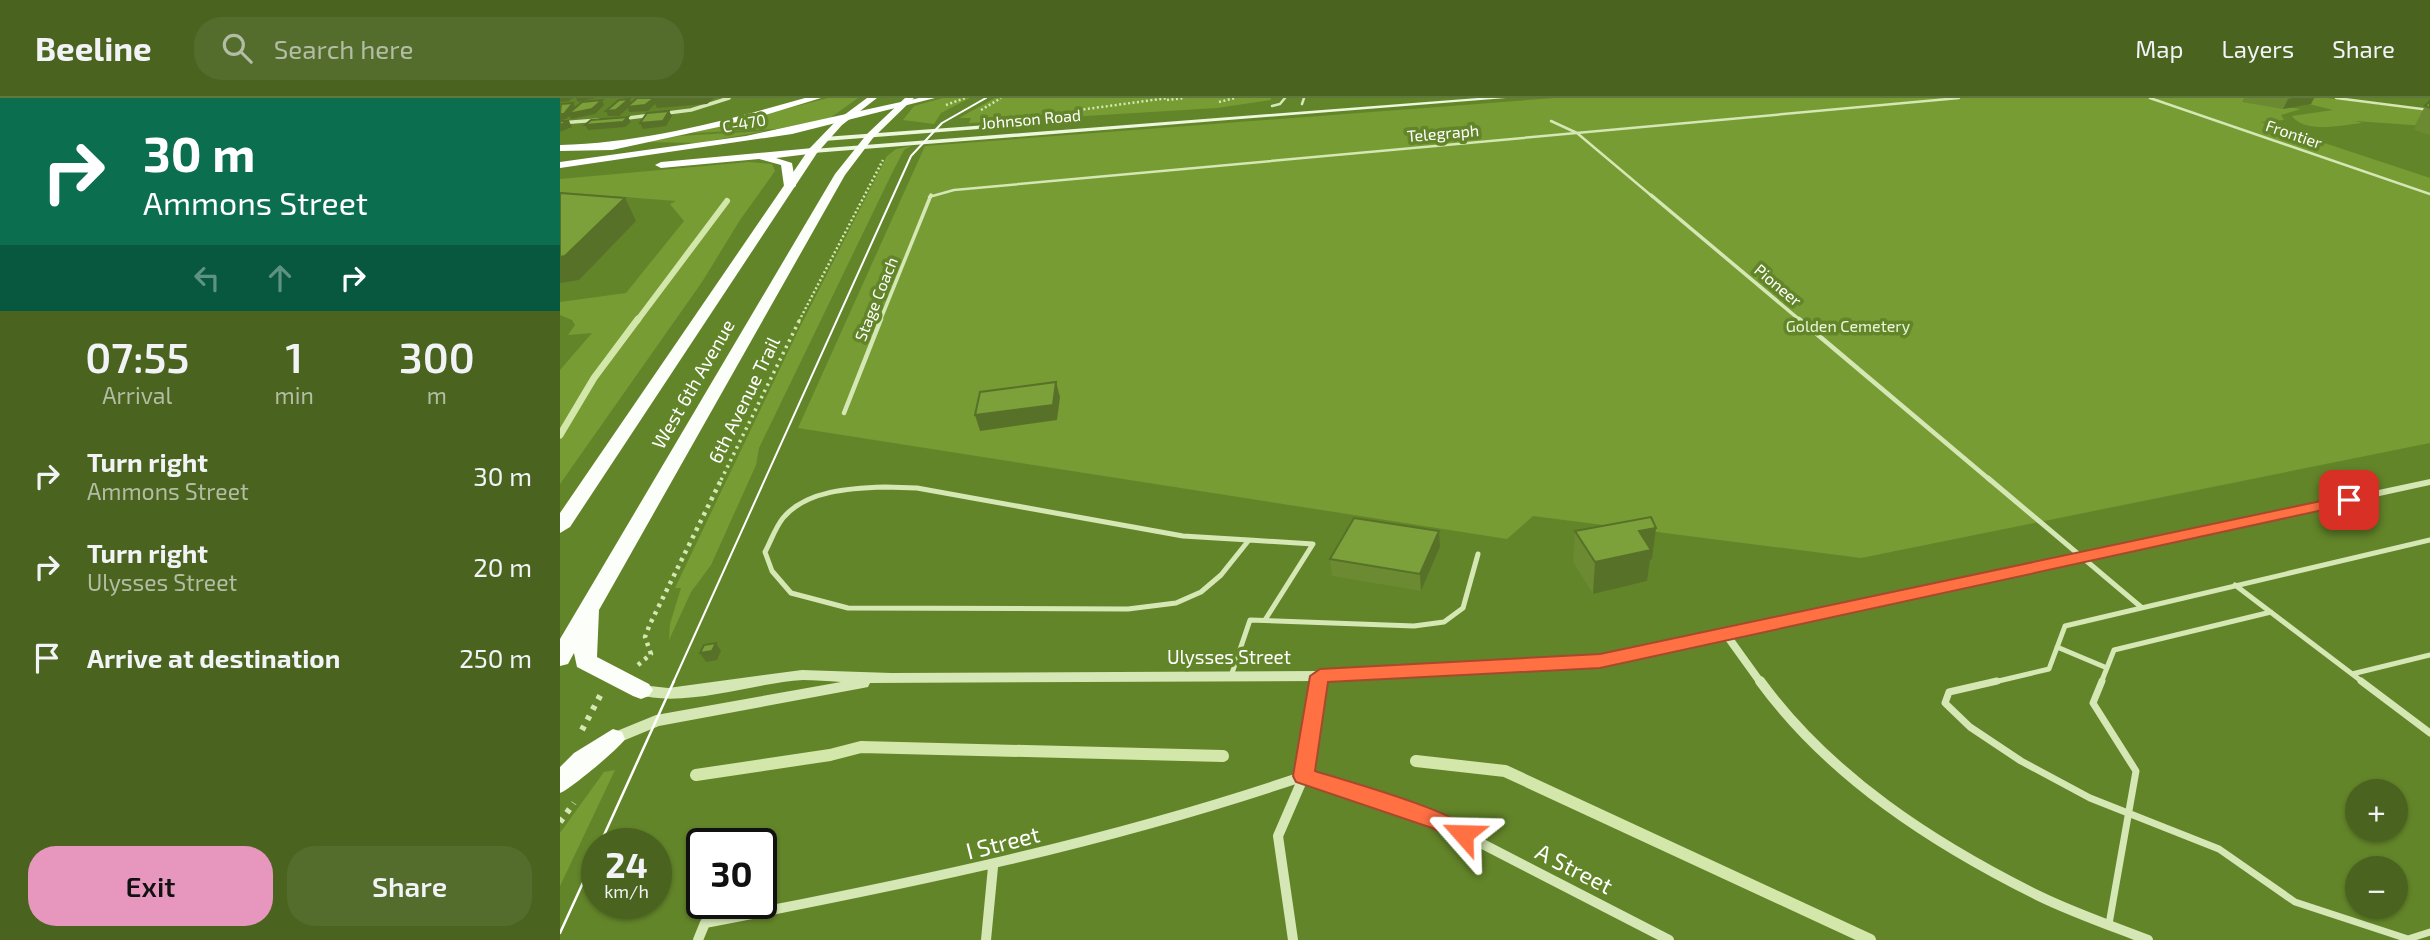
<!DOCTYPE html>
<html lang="en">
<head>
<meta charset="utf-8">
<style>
  body { margin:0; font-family:"Exo 2",sans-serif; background:#546d2c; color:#f1f3f6; height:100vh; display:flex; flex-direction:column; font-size:26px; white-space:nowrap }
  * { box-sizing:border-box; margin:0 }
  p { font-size:23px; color:#b2bda4 }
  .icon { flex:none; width:38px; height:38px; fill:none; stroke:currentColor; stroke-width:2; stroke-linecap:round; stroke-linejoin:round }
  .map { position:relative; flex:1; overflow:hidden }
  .details { display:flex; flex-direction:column; background:#4a641f; width:560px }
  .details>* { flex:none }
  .hud { background:#0b6e4f; color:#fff; overflow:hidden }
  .tools { position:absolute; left:1785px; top:681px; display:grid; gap:14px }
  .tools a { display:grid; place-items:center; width:63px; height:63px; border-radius:50%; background:#4a641f; box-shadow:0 2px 5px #0004; font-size:35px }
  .speed { position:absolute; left:21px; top:730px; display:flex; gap:14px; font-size:35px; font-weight:700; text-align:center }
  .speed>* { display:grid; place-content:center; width:91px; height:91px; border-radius:50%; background:#4a641f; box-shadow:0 2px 5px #0004; line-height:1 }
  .speed small { font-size:18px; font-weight:400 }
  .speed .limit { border:4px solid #111; border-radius:10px; background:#fff; color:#111 }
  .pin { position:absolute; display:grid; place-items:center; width:60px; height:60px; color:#fff; margin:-30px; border-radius:14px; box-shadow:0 4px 10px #0006 }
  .me { position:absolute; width:77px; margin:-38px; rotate:295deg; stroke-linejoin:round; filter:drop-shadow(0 0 5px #0008) }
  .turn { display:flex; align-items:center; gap:24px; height:147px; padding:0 28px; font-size:32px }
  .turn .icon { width:91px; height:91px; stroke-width:2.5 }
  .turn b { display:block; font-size:49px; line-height:60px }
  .lanes { display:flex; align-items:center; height:66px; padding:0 28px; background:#0003; justify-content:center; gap:35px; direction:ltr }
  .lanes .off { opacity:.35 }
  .eta { display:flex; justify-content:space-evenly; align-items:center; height:119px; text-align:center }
  .eta b { font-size:42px; font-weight:600; line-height:49px }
  .cta { display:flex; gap:14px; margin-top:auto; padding:14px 28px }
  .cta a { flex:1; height:80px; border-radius:28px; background:#e797bd; color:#111; font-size:28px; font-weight:600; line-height:80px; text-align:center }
  .cta a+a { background:#546d2c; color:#f1f3f6 }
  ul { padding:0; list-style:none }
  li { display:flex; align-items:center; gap:21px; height:91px; padding:0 28px }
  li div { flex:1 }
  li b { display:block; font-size:26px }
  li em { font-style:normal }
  header { display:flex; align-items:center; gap:42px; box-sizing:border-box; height:98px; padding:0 35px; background:#4a641f; border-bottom:2px solid #61783d }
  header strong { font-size:33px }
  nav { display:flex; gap:38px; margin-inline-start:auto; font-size:24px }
  .search { width:490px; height:63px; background:#546d2c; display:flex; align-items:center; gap:18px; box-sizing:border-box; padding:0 24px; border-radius:28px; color:#b2bda4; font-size:26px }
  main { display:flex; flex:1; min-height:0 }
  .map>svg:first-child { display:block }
  .green { fill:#779c34 }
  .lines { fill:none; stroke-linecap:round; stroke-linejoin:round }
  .stream-far2 { stroke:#d2e7a9; stroke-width:6 }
  .stream-far1 { stroke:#d2e7a9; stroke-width:7 }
  .stream { stroke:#d2e7a9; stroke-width:12 }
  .path-far3 { stroke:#d5e7b4; stroke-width:2.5; stroke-dasharray:2 2.5; stroke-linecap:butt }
  .path-far2 { stroke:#d5e7b4; stroke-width:3.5; stroke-dasharray:2.5 4.5; stroke-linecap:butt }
  .path-far1 { stroke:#d5e7b4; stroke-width:4.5; stroke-dasharray:3.5 5; stroke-linecap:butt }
  .path { stroke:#d5e7b4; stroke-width:6; stroke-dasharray:4.5 7; stroke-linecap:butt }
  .service-far4 { stroke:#d5e7b4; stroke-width:2.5 }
  .service-far3 { stroke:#d5e7b4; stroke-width:3.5 }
  .service-far2 { stroke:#d5e7b4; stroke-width:4.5 }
  .service-far1 { stroke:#d5e7b4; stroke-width:5 }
  .service { stroke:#d5e7b4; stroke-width:7 }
  .minor-far2 { stroke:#d5e7b4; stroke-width:3.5 }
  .minor-far1 { stroke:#d5e7b4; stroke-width:8 }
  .minor { stroke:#d5e7b4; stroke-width:10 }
  .tertiary { fill:#d5e7b4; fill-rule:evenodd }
  .secondary { fill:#edf7de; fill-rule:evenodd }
  .trunk { fill:#fcfefa; fill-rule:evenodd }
  .motorway { fill:#fff; fill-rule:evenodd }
  .tram-far1 { stroke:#fff; stroke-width:2 }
  .tram { stroke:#fff; stroke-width:2.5 }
  .wall { fill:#6b8a32 }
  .shaded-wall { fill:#577129 }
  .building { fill:#7ca13a; stroke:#577129; stroke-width:2 }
  .route { fill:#ff7043; stroke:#a6492c; stroke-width:2 }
  .labels { text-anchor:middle; stroke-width:7; stroke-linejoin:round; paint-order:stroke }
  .far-street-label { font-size:16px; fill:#fff; stroke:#638529 }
  .far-park-label { font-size:16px; fill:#ebf6d7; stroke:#638529 }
  .street-label { font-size:19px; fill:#fff; stroke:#638529 }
  .near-street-label { font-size:23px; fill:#fff; stroke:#638529 }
</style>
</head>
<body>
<header>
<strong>Beeline</strong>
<div class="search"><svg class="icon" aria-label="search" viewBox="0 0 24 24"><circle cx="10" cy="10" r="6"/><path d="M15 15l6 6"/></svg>Search here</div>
<nav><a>Map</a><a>Layers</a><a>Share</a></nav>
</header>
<main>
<section class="details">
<div class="hud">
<div class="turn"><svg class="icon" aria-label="right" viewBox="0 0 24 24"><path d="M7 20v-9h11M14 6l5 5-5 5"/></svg><div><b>30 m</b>Ammons Street</div></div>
<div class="lanes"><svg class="icon off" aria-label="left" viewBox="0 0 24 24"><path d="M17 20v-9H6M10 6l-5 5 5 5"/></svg><svg class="icon off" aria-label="ahead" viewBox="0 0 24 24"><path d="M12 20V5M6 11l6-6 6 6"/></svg><svg class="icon" aria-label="right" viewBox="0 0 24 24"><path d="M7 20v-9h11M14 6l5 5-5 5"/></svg></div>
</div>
<div class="eta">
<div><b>07:55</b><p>Arrival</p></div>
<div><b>1</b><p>min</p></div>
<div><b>300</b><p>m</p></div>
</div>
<ul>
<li><svg class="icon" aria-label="right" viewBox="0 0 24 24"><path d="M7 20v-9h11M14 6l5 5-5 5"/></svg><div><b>Turn right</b><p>Ammons Street</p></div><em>30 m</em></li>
<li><svg class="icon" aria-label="right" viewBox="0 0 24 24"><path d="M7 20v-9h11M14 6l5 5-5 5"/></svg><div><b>Turn right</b><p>Ulysses Street</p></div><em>20 m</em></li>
<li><svg class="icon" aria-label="arrive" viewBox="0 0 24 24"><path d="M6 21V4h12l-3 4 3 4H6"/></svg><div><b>Arrive at destination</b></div><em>250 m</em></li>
</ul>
<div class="cta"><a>Exit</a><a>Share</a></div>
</section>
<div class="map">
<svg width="1870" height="842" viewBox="0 0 1870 842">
  <rect width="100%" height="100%" fill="#638529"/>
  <path class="green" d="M268 0H298L270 20 217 31 132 35Z
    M383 0H410L381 15 374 26 343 22 354 8Z
    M435 0H711V2L657 10 409 25 411 20H399Z
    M995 0H1767L1870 13 1866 28 1795 23 1802 25C1782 27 1745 36 1732 18L1773 12 1749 6 1684 4 1741 11 1721 17 1724 22 1701 24 1870 80V345L1301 460 973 418 947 441 238 330 365 48Z
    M206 33 138 45 86 44 119 38Z
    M351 48 344 52 334 71 199 350 196 367 151 467 131 494 109 542 110 526 121 490H115L237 235 327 58 336 51Z
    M189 64 212 66 215 73 180 122 142 184 0 386V272L32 235 8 237 15 227 12 222 0 217V204L66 195 124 123 110 106 116 103 0 94V81Z
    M55 672 0 788V735L44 674Z"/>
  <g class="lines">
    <path class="stream-far2" d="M77 223 167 103"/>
    <path class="stream-far1" d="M0 337 34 280 78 221"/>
    <path class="stream" d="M856 663 945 673 1310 842
      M136 677 270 657 301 649 663 658"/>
    <path class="path-far3" d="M607 2 625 0
      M659 4 675 0
      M386 7 405 0
      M421 12 441 0
      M519 12 608 0
      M239 223 323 62"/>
    <path class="path-far2" d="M161 382 240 221"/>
    <path class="path-far1" d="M78 567 91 556 85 539 90 526 162 380"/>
    <path class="path" d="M22 632 41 596
      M0 724 14 705"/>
    <path class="service-far4" d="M1590 0 1870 96
      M1776 0 1870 12
      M742 6 744 0
      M712 8 720 6 725 0
      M991 23 1017 35 1093 99
      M369 99 394 92 1399 0"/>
    <path class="service-far3" d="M1091 97 1241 223
      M320 223 371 97"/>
    <path class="service-far2" d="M1239 221 1430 382
      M284 315 321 221"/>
    <path class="service-far1" d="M1428 380 1581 509
      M325 389 357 390 623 438 689 442 661 477 641 494 616 505 568 511 288 510 231 495 212 473 205 454C211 443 215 430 223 420 246 392 292 390 325 389Z
      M689 442 753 446 705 522
      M1675 487 1804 585
      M1497 549 1547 570
      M1792 576 1870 557
      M671 578 690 522 854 528 884 524 903 510 918 456
      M1430 585 1489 571 1505 528 1870 442
      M1541 585 1554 552 1711 514"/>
    <path class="service" d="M1437 583 1389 594 1385 605 1410 629 1461 663 1530 700 1659 751 1735 804 1848 841 1870 834
      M1542 583 1533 605 1576 673 1549 826
      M1801 583 1870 635"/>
    <path class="minor-far2" d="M60 21 131 12 169 0
      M0 25 38 22"/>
    <path class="minor-far1" d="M1165 535 1201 585
      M758 585 759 578"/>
    <path class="minor" d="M1200 583C1270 679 1374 746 1479 798 1514 815 1552 828 1588 842
      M744 678 880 724 1109 842
      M138 842 145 825C348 786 548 745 744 678
      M426 842 433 769
      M733 842 718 738 744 678 758 583"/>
    <path class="tertiary" d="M1870 381V387L1040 568 759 583 310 585 308 589 303 590 99 628 53 647 47 645 45 641 47 637 96 617 281 584C268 583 255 582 243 582 192 585 124 611 76 596L74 592 76 588 81 587 108 590 242 572 331 575 759 573 1040 558Z"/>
    <path class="secondary" d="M918 0H946L253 55 249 53 253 51Z
      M509 21 511 24 264 43 260 41 264 39Z"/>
    <path class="trunk" d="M307 0H317L282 27 257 55 10 429 0 435V415L249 51 276 23Z
      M345 0H354L313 40 285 77 39 512 37 559 89 586 93 592 89 598 81 601 73 598 17 569 14 555 8 566 0 568V541L275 76 307 36Z
      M53 631 62 634 65 641C61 649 8 693 0 695V669L14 655Z"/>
    <path class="motorway" d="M245 0H261L186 23 52 52 0 53V47C83 45 165 23 245 0Z
      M359 0H375L232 36 0 70V64L186 38Z
      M253 50 257 51V55L216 60 232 65 236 88 230 92 224 88 221 67 199 61 101 70 95 67 101 64Z"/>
    <path class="tram-far1" d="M113 585 351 58 382 25 426 0"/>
    <path class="tram" d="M40 746 114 583
      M0 835 37 754"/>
  </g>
  <path class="wall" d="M1684 0H1754L1751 6 1723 11 1682 4Z
    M1870 3V37L1854 32 1856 27H1855L1865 8Z
    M1096 430 1092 461 1090 462 1087 483 1033 496 1013 464 1015 433Z
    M880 449 861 493 772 478 770 461Z"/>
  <path class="shaded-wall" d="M0 0H13L9 3 0 4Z
    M16 0H36L18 4Z
    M93 0H154L147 6 97 10 95 6 88 13 69 14 68 10 59 18H48L46 13 69 1 72 6Z
    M1733 0H1754L1751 6 1723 11 1728 1Z
    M42 2 44 7 35 16 11 21 9 18 6 21 0 22V16L13 5 16 10Z
    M109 13 112 18 106 28 83 31 80 25Z
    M68 19 71 24 65 29 28 32 25 27Z
    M9 23 12 29 0 34V27Z
    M65 100 76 123 19 182 0 185V159Z
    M496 284 500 299 497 322 420 333 415 317Z
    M1096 430 1092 461 1090 462 1087 483 1033 496 1035 464 1079 433Z
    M879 433 880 449 861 493 860 476Z
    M156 545 161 553 157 562 146 564 140 555Z"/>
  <path class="building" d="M77 0H93V1L85 7 67 9Z
    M69 1 56 12 46 13 59 2Z
    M42 2 32 11 8 16 22 4Z
    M1870 3V10L1865 8Z
    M13 5 4 16H0L1 6Z
    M109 13 103 23 80 25 87 15Z
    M68 19 63 24 25 27 31 22Z
    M0 23H9L0 27Z
    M0 95 65 100 5 158 0 159Z
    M496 284 493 307 415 317 420 294Z
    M1091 419 1096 430 1079 433 1091 452 1035 464 1015 433Z
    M794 420 879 433 860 476 770 461Z
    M156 545 152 553 140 555 144 547Z"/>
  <path class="route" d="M1789 397 1795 398V405L1040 570 768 584 755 673C783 682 904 715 914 736L911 742 903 745 872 730 736 684 733 678 750 578 760 571 1040 556Z"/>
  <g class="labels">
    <g class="far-street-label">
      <text transform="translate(471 21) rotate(-5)" y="6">Johnson Road</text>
      <text transform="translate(184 25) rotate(-10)" y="6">C-470</text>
      <text transform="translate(883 35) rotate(-5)" y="6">Telegraph</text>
      <text transform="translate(1734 36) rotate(19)" y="6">Frontier</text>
      <text transform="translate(1218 187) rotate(40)" y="6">Pioneer</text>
      <text transform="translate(316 201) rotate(-68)" y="6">Stage Coach</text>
    </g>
    <g class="far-park-label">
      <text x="1288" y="234">Golden Cemetery</text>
    </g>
    <g class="street-label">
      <text transform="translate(133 286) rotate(-60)" y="7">West 6th Avenue</text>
      <text transform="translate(184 302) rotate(-64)" y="7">6th Avenue Trail</text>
      <text x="669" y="566">Ulysses Street</text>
    </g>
    <g class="near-street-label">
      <text transform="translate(443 745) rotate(-14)" y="8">I Street</text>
      <text transform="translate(1014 771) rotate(27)" y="8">A Street</text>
    </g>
  </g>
</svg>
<div class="tools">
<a>+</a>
<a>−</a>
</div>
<div class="speed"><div>24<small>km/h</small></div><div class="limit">30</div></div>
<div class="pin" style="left:1789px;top:402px;background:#d93025"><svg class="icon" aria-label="arrive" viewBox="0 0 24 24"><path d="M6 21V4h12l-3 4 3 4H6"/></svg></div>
<svg class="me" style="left:903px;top:736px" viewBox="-20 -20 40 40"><path d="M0-17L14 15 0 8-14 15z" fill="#ff7043" stroke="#fff" stroke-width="4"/></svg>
</div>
</main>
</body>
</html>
